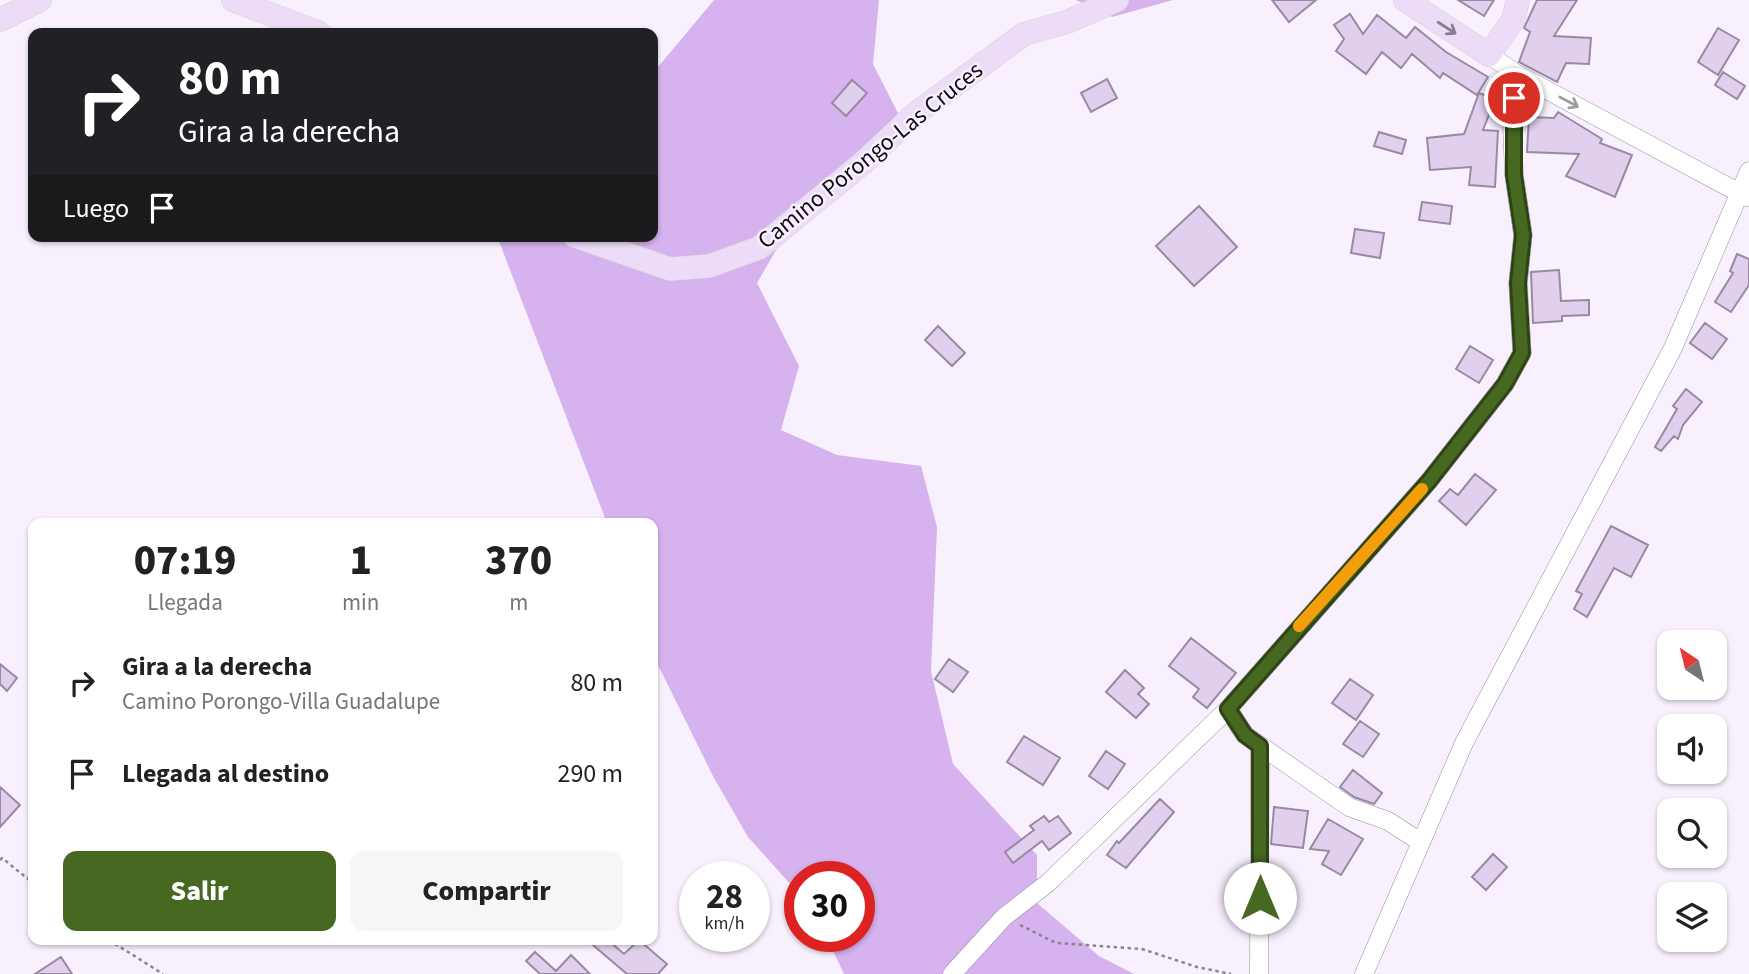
<!DOCTYPE html>
<html lang="es">
<head>
<meta charset="utf-8">
<style>
  body { margin:0; font-family:"Source Sans 3",sans-serif; background:#f6f6f6; color:#222; height:100vh; display:flex; flex-direction:column; font-size:26px; white-space:nowrap }
  * { box-sizing:border-box; margin:0 }
  p { font-size:23px; color:#767676 }
  .icon { flex:none; width:38px; height:38px; fill:none; stroke:currentColor; stroke-width:2; stroke-linecap:round; stroke-linejoin:round }
  .map { position:relative; flex:1; overflow:hidden }
  .drawer { position:absolute; left:28px; top:518px; width:630px; height:427px; display:flex; flex-direction:column; background:#fff; border-radius:14px; box-shadow:0 2px 5px #0004 }
  .drawer>* { flex:none }
  .guide { position:absolute; left:28px; top:28px; width:630px; height:214px; border-radius:14px; box-shadow:0 2px 5px #0004; background:#202124; color:#fff; overflow:hidden }
  .needle { width:46px; rotate:325deg }
  .fabs { position:absolute; left:1657px; top:630px; display:grid; gap:14px }
  .fabs a { display:grid; place-items:center; width:70px; height:70px; border-radius:14px; background:#fff; box-shadow:0 2px 5px #0004; font-size:35px }
  .speed { position:absolute; left:679px; top:861px; display:flex; gap:14px; font-size:35px; font-weight:700; text-align:center }
  .speed>* { display:grid; place-content:center; width:91px; height:91px; border-radius:50%; background:#fff; box-shadow:0 2px 5px #0004; line-height:1 }
  .speed small { font-size:18px; font-weight:400 }
  .speed .limit { border:10px solid #d22; background:#fff; color:#111 }
  .pin { position:absolute; display:grid; place-items:center; width:60px; height:60px; color:#fff; margin:-30px; border:4px solid #fff; border-radius:50%; box-shadow:0 2px 7px #0007 }
  .me { position:absolute; width:77px; margin:-38px; rotate:0deg; stroke-linejoin:round; filter:drop-shadow(0 0 5px #0008) }
  .turn { display:flex; align-items:center; gap:24px; height:147px; padding:0 35px; font-size:32px }
  .turn .icon { width:91px; height:91px; stroke-width:2.5 }
  .turn b { display:block; font-size:49px; line-height:60px }
  .then { display:flex; align-items:center; height:66px; padding:0 35px; background:#0003; gap:14px; font-size:26px }
  .eta { display:flex; justify-content:space-evenly; align-items:center; height:119px; text-align:center }
  .eta b { font-size:42px; font-weight:800; line-height:49px }
  .button { display:flex; gap:14px; margin-top:auto; padding:14px 35px }
  .button a { flex:1; height:80px; border-radius:14px; background:#466820; color:#fff; font-size:28px; font-weight:800; line-height:80px; text-align:center }
  .button a+a { background:#f6f6f6; color:#222 }
  ul { padding:0; list-style:none }
  li { display:flex; align-items:center; gap:21px; height:91px; padding:0 35px }
  li div { flex:1 }
  li b { display:block; font-size:26px }
  li em { font-style:normal }
  .map>svg:first-child { display:block }
  .green { fill:#d6b2ee }
  .building { fill:#e1d0ed; stroke:#9989a5; stroke-width:2 }
  .lines { fill:none; stroke-linecap:round; stroke-linejoin:round }
  .minor-casing { stroke:#9989a4; stroke-width:19 }
  .major-casing { stroke:#d4d3d5; stroke-width:24 }
  .path { stroke:#8b8590; stroke-width:2.5; stroke-dasharray:3.5 3.5; stroke-linecap:butt }
  .minor { stroke:#fff; stroke-width:18 }
  .major { stroke:#ecdcf7; stroke-width:23 }
  .oneway { stroke:#897e91 }
  .oneway2 { stroke:#9f9da1 }
  .route-casing { stroke:#2e4415; stroke-width:18 }
  .route { stroke:#466820; stroke-width:12 }
  .slow { stroke:#f59e0b; stroke-width:12 }
  .labels { text-anchor:middle; stroke-width:5; stroke-linejoin:round; paint-order:stroke }
  .street-label { font-size:24px; fill:#100a14; stroke:#f8f1fd }
</style>
</head>
<body>
<div class="map">
<svg width="1749" height="974" viewBox="0 0 1749 974">
  <rect width="100%" height="100%" fill="#f8f1fd"/>
  <path class="green" d="M714 0H879L873 64 901 119 809 193 757 283 799 366 781 430 837 455 921 466 937 527 931 671 953 764 1037 855V903L1099 956 1134 974H844L826 936H859V877H800V895L748 837 714 778 656 661 653 651V523H607L497 236H653V73Z
    M1076 0H1173L1112 17Z"/>
  <path class="building" d="M1272 0H1316L1289 22Z
    M1458 0H1494L1484 16Z
    M1537 0H1577L1554 36 1591 38 1589 64 1566 63 1557 82 1519 62 1530 32 1524 28Z
    M1350 14 1363 34 1377 15 1406 38 1415 27 1446 52 1488 77 1477 95 1443 73 1440 78 1412 54 1401 68 1382 52 1366 74 1336 51 1344 39 1334 25Z
    M1718 28 1739 40 1718 75 1698 62Z
    M1723 72 1745 86 1737 99 1715 85Z
    M1107 79 1117 98 1091 112 1081 93Z
    M852 80 867 93 846 116 832 103Z
    M1479 93 1495 99 1483 130 1498 131 1495 187 1469 185 1471 167 1430 170 1427 138 1464 134Z
    M1558 112 1602 139 1600 143 1632 155 1615 197 1566 176 1579 154 1527 152 1529 117 1554 118Z
    M1379 132 1406 140 1402 154 1374 146Z
    M1422 202 1452 206 1450 224 1419 220Z
    M1199 206 1237 247 1194 286 1156 246Z
    M1355 229 1384 233 1380 258 1351 253Z
    M1737 254 1749 259V285L1731 312 1715 302 1733 273 1730 271Z
    M1559 270 1561 301 1589 300V315L1562 316V321L1533 323 1531 272Z
    M1705 323 1727 339 1712 359 1690 343Z
    M938 326 965 353 952 366 925 340Z
    M1470 346 1493 360 1479 383 1456 369Z
    M1686 389 1702 402 1683 425 1678 439 1674 436 1661 451 1655 447 1677 409 1673 406Z
    M1475 474 1496 490 1466 525 1439 501 1450 489 1458 495Z
    M1611 526 1648 545 1631 577 1614 568 1587 617 1574 609 1582 594 1576 591Z
    M1191 638 1236 673 1207 708 1193 697 1199 689 1169 666Z
    M949 659 968 672 953 692 935 679Z
    M0 664 17 678 7 691 0 684Z
    M1125 670 1144 688 1138 694 1149 704 1136 718 1106 692Z
    M1350 679 1373 695 1356 720 1332 703Z
    M1360 721 1379 734 1363 757 1343 744Z
    M1024 736 1060 758 1043 785 1007 762Z
    M1106 751 1125 764 1108 789 1089 776Z
    M1353 770 1382 793 1374 804 1354 797 1340 787Z
    M0 787 20 805 0 827Z
    M1160 799 1174 812 1126 868 1107 855 1117 841 1119 843Z
    M1274 807 1308 811 1303 848 1271 844Z
    M1044 816 1049 822 1058 816 1071 833 1049 850 1042 841 1013 863 1005 852 1034 830 1030 826Z
    M1328 819 1363 839 1341 875 1322 864 1329 851 1310 849Z
    M1493 854 1507 867 1486 890 1472 877Z
    M587 940H608L624 954 639 940 667 964 658 974H627Z
    M535 952 556 971 571 955 590 974H540L526 961Z
    M61 957 72 974H35Z"/>
  <g class="lines">
    <g class="minor-casing">
      <path id="minor" d="M1489 55 1517 74 1747 197
        M1228 709 1245 735 1349 807 1388 821 1419 841
        M952 974 1004 917 1048 883 1228 709 1429 481 1505 384 1522 353 1518 283 1523 235 1514 175 1512 122 1517 74
        M1259 974 1260 746
        M1364 974 1464 743 1673 348 1749 171"/>
    </g>
    <g class="major-casing">
      <path id="major" d="M233 0 319 33
        M1405 0 1489 55 1513 20 1518 0
        M0 20 40 0
        M575 236 670 269 709 266 759 248 864 162 914 115 1024 34 1067 22 1117 0"/>
    </g>
    <path class="path" d="M0 860 2 858 33 883
      M28 878 33 870
      M1020 925 1056 943 1142 949 1197 967 1231 974
      M109 940 163 974"/>
    <use href="#minor" class="minor"/>
    <use href="#major" class="major"/>
  </g>
  <defs><path id="oneway-shaft" d="M-6 0H5M1.5-3L5.5 0L1.5 3" fill="none" stroke-width="1.6" stroke-linecap="round" stroke-linejoin="round" transform="scale(1.75)"/></defs>
  <use class="oneway" href="#oneway-shaft" transform="translate(1447 28) rotate(33)"/>
  <use class="oneway2" href="#oneway-shaft" transform="translate(1569 102) rotate(28)"/>
  <g class="lines">
    <g class="route-casing">
      <path id="route" d="M1260 898V746L1245 735 1228 709 1429 481 1505 384 1522 353 1518 283 1523 235 1514 175V98"/>
    </g>
    <use href="#route" class="route"/>
    <path class="slow" d="M1299 626 1422 489"/>
  </g>
  <g class="labels">
    <g class="street-label">
      <text transform="translate(870 155) rotate(-39)" y="8">Camino Porongo-Las Cruces</text>
    </g>
  </g>
</svg>
<div class="fabs">
<a><svg class="needle" viewBox="-14 -14 28 28"><path d="M0-13l5 13h-10z" fill="#e53935"/><path d="M0 13l5-13h-10z" fill="#767676"/></svg></a>
<a><svg class="icon" aria-label="sound" viewBox="0 0 24 24"><path d="M4 9h4l5-4v14l-5-4H4zM17 9q2 3 0 6"/></svg></a>
<a><svg class="icon" aria-label="search" viewBox="0 0 24 24"><circle cx="10" cy="10" r="6"/><path d="M15 15l6 6"/></svg></a>
<a><svg class="icon" aria-label="layers" viewBox="0 0 24 24"><path d="M12 4l9 5-9 5-9-5zM3 14l9 5 9-5"/></svg></a>
</div>
<div class="speed"><div>28<small>km/h</small></div><div class="limit">30</div></div>
<div class="pin" style="left:1514px;top:98px;background:#d93025"><svg class="icon" aria-label="arrive" viewBox="0 0 24 24"><path d="M6 21V4h12l-3 4 3 4H6"/></svg></div>
<svg class="me" style="left:1260px;top:898px" viewBox="-20 -20 40 40"><circle r="19" fill="#fff"/><path d="M0-13L10 11 0 6-10 11z" fill="#466820"/></svg>
<div class="guide">
<div class="turn"><svg class="icon" aria-label="right" viewBox="0 0 24 24"><path d="M7 20v-9h11M14 6l5 5-5 5"/></svg><div><b>80 m</b>Gira a la derecha</div></div>
<div class="then">Luego<svg class="icon" aria-label="arrive" viewBox="0 0 24 24"><path d="M6 21V4h12l-3 4 3 4H6"/></svg></div>
</div>
<section class="drawer">
<div class="eta">
<div><b>07:19</b><p>Llegada</p></div>
<div><b>1</b><p>min</p></div>
<div><b>370</b><p>m</p></div>
</div>
<ul>
<li><svg class="icon" aria-label="right" viewBox="0 0 24 24"><path d="M7 20v-9h11M14 6l5 5-5 5"/></svg><div><b>Gira a la derecha</b><p>Camino Porongo-Villa Guadalupe</p></div><em>80 m</em></li>
<li><svg class="icon" aria-label="arrive" viewBox="0 0 24 24"><path d="M6 21V4h12l-3 4 3 4H6"/></svg><div><b>Llegada al destino</b></div><em>290 m</em></li>
</ul>
<div class="button"><a>Salir</a><a>Compartir</a></div>
</section>
</div>
</body>
</html>
